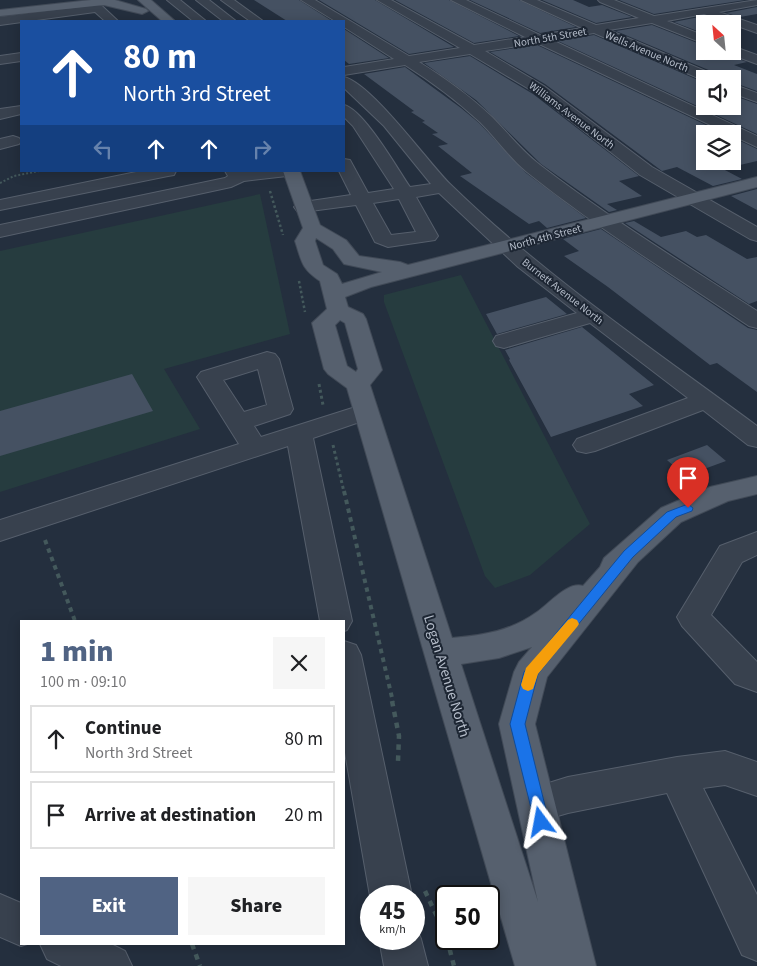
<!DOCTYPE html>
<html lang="en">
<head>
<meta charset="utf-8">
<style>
  body { margin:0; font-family:"Source Sans 3",sans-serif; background:#f6f6f6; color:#202124; height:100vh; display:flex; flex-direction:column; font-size:19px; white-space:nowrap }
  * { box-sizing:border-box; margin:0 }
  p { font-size:16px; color:#757577 }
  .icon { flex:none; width:28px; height:28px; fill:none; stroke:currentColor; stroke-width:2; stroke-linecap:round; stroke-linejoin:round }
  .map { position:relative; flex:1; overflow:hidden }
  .drawer { position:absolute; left:20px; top:620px; width:325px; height:325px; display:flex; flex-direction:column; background:#fff; border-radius:0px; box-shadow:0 2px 12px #0003 }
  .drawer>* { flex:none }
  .top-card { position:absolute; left:20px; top:20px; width:325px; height:152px; border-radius:0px; box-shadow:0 2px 12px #0003; background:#1a4fa0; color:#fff; overflow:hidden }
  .needle { width:32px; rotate:333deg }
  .tools { position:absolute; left:696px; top:15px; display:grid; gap:10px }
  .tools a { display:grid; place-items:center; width:45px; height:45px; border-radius:0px; background:#fff; box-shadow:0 2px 12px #0003; font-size:25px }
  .speed { position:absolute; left:360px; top:885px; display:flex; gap:10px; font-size:25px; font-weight:700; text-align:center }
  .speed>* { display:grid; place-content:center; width:65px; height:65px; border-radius:50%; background:#fff; box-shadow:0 2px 12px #0003; line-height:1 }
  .speed small { font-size:12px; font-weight:400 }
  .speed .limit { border:2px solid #111; border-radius:8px; background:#fff; color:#111 }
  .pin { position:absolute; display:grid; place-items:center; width:42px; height:42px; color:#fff; margin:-51px -21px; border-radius:50% 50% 50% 0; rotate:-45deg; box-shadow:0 0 5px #0007 }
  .pin .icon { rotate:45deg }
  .me { position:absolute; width:55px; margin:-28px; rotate:347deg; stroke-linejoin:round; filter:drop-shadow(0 0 4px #0008) }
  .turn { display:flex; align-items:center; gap:18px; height:105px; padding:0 20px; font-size:22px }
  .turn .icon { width:65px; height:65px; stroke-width:2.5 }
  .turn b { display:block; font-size:35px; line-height:42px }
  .lanes { display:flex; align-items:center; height:48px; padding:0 20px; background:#0003; justify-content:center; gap:25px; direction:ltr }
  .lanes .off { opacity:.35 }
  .round { display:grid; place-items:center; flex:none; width:52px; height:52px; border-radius:0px; background:#f6f6f6 }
  .head { display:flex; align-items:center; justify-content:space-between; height:85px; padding:0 20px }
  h1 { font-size:30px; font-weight:800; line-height:38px; color:#506383 }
  .cta { display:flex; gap:10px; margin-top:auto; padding:10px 20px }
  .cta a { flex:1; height:58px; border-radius:0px; background:#506383; color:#fff; font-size:20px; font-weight:800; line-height:58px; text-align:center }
  .cta a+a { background:#f6f6f6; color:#202124 }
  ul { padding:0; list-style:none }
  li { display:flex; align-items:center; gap:15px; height:68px; margin:0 10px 8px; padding:0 10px; border:2px solid #e0e0e0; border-radius:0px }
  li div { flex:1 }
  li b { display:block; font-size:19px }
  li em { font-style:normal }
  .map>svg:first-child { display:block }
  .green { fill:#263c3f }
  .building { fill:#455162 }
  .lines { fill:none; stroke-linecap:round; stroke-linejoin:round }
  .minor-casing { stroke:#565f6c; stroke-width:2 }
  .major-casing { stroke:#414a57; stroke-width:2 }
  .path-far4 { stroke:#44595c; stroke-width:2; stroke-dasharray:2 2; stroke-linecap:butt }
  .path-far3 { stroke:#44595c; stroke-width:2.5; stroke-dasharray:2.5 2.5; stroke-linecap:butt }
  .path-far2 { stroke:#44595c; stroke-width:3; stroke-dasharray:3 3; stroke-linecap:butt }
  .path-far1 { stroke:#44595c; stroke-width:4; stroke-dasharray:4.5 4.5; stroke-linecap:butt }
  .path { stroke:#44595c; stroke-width:4.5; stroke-dasharray:5.5 5.5; stroke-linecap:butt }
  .minor { fill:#38414e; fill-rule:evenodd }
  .major { fill:#56606e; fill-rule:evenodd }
  .route { fill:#1a73e8; stroke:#114b97 }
  .slow { fill:#f59e0b }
  .labels { text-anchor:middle; stroke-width:4; stroke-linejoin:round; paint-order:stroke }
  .far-street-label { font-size:11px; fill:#b4bcc9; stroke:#1d2633 }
  .near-street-label { font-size:15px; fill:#b4bcc9; stroke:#1d2633 }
</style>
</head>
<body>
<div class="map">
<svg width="757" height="966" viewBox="0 0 757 966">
  <rect width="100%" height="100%" fill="#242f3e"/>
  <path class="green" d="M260 194 290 334 164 369 200 429 0 492V251Z
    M461 275 590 524 530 575 495 588 485 576 384 302V295Z"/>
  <path class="building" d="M254 0H299L332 21H287Z
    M319 0H375L454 47 409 54Z
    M395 0H449L519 36 474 43Z
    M470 0H519L576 27 540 33Z
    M542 0H573L589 7 602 5 632 17 596 23Z
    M619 0H745L654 14Z
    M757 7V14L740 17 726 13Z
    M704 16 718 21 711 22 715 24H705V34L674 22Z
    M652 25 705 46V51H724L726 55 747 62 734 65 757 74V91L732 82V79H721L718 74 616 31Z
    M344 29 389 58 349 64 344 60Z
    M594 35 705 83V106H732V95L757 104V134L558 41Z
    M537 45 725 134H705V161H732V137L757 149V161L723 169 742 179 713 186 677 167 662 171 545 84 490 52Z
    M470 56 533 94 639 176 619 181 642 196 607 204 617 210 609 212 541 164 476 100 424 63Z
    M405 67 461 108 479 123 526 173 586 218 547 228 539 221 529 224 460 176 472 173 438 146 448 144 432 134 438 133 422 122 425 121 411 112 414 111 364 74Z
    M757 189V210L731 196Z
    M634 221 661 237 686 231 697 237 706 235 747 259 757 257V301L749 304 625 223Z
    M601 229 748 328 757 330V392L717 363 710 365 608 287 564 256 579 251 563 239Z
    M546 297 567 314 497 334 486 314Z
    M582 327 654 385 629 394 643 406 551 437 509 360 510 359 505 350Z
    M132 374 153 411 0 456V411Z
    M707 445 726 461 685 476 667 460Z"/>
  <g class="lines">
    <g class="minor-casing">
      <path id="minor" d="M167 0H180L206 21H193Z
        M196 0H209L236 21H223Z
        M221 0H234L263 21H250Z
        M301 0H315L409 56 460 48 377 0H391L474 45 525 37 451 0H466L540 35 582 28 521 0H537L596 25 639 18 600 2 598 0H614L654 16 757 0V5L719 12 757 25V33L704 14 667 21 705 36V44L652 23 609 30 717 76 719 79H705V81L594 33 552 40 757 136V147L537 43 485 51 544 86 652 167 757 227V241L750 239 640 175 534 92 470 54 419 62C445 78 470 96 492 117 508 133 522 151 540 165 609 218 684 264 757 311V328L749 326C675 276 597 228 527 172 509 157 496 138 480 122 456 100 432 82 405 65L344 75V67L394 59 344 27V21H335Z
        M98 5 102 6 118 21H105L95 12 0 25V17Z
        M732 46 757 55V64L727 53 726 51H732Z
        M21 53V61L0 64V56Z
        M344 77C372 84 427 161 450 184 543 275 653 349 757 426V447L748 445 703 410 595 451 586 453 577 451 573 445 577 439 688 398 590 323 504 348 496 346 493 341 496 336 577 313 518 267 439 193 416 197 438 236 435 240 388 247 375 242 356 205 303 212 297 211 294 207 297 203 351 195 339 171H344V159L350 160 368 193 394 189 353 126 344 117V105C364 110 397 168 410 187L431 184 384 126 344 88ZM399 199 416 232 391 235 373 203Z
        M732 84 757 93V102L732 93Z
        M21 106V114L0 119V109Z
        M13 136 19 138 21 141 19 144 0 149V139Z
        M141 171H176L174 175 168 176 0 210V200Z
        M225 171H295L293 175 287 176 244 181 231 187 0 237V225L225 178 228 176Z
        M267 352 275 354 279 359 293 409 290 414 254 426 261 437 365 404 374 407 378 412 374 417 313 438 352 621 347 630 344 631V621H320L288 446 0 541V520L239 444 197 377 201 372ZM258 369 267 405 244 412 223 380Z
        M757 532V555L742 562 711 615 757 662V692L735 684 682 626 677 617 720 546Z
        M344 641 356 645 361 655 412 896H371V898L370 896 344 747Z
        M725 751 757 762V796L725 785 703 788 757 895V961L742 955 667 793 568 813 537 822 523 817 518 804 523 791 568 777 677 757Z
        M0 894 21 903V944H27L21 946 0 937Z
        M414 923 421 939 428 966H384L379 939H414Z
        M40 944H111L125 951 132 966H61L47 959Z"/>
    </g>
    <g class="major-casing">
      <path id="major" d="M91 0H115L146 9 148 11 142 14 104 5 0 16V10Z
        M138 0H151L175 21H162Z
        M283 171H300L320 225 346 240 359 256 400 262 408 265 757 177V187L371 287 345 297 348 307 363 314 366 319 382 370 370 385 452 638C484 635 511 631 537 612 549 604 568 581 583 586L600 567 604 558 661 508 710 487 757 476V494L728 501 681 522 638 562 547 677 535 724 596 966H515L347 388 328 374 324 369 312 323 327 309 320 281C301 268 302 262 295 241L303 228ZM316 238 333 249 344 264 382 272 342 284 337 274 323 265 315 241ZM340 320 345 323 358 369 356 372 347 366 335 325ZM532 647 519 662 514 672 499 724 538 902 461 664 499 658Z"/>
    </g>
    <path class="path-far4" d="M0 183 14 176 39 171"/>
    <path class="path-far3" d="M270 191 283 235
      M299 281 305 312"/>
    <path class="path-far2" d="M319 384 323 405
      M333 445 344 492"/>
    <path class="path-far1" d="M344 491 393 702
      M45 540 75 621"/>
    <path class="path" d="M392 701 399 736 398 761
      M425 891 446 936
      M447 939 454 966
      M192 944 200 966"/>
    <use href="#minor" class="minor"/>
    <use href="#major" class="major"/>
  </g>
  <path class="route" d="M688 504 693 508 692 511 676 517 633 557 538 674 525 724 549 822 547 828 541 830 536 828 510 724 524 672 624 551 667 512Z"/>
  <path class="slow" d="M572 618 577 620 579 624 577 627 538 674 533 689 528 691 523 689 521 685 526 668 568 620Z"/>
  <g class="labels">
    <g class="far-street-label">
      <text transform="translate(550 37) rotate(-10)" y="4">North 5th Street</text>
      <text transform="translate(647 51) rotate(23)" y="4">Wells Avenue North</text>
      <text transform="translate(572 115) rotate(37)" y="4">Williams Avenue North</text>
      <text transform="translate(545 237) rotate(-15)" y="4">North 4th Street</text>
      <text transform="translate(563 291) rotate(38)" y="4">Burnett Avenue North</text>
    </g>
    <g class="near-street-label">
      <text transform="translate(447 676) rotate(73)" y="5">Logan Avenue North</text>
    </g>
  </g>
</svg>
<div class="tools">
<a><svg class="needle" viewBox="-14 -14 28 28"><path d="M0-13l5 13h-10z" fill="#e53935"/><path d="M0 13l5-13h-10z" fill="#757577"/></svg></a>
<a><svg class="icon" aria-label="sound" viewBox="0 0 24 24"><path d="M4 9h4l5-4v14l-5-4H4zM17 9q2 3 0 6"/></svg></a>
<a><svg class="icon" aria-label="layers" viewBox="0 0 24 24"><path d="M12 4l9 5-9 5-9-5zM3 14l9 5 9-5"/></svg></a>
</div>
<div class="speed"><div>45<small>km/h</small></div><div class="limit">50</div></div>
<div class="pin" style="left:688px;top:508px;background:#d93025"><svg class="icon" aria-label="arrive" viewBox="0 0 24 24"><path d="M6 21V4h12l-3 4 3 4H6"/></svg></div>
<svg class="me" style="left:541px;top:822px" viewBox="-20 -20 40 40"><path d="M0-17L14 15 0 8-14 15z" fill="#1a73e8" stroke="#fff" stroke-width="4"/></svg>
<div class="top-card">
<div class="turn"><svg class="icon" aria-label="ahead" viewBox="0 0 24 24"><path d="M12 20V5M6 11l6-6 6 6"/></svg><div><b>80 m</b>North 3rd Street</div></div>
<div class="lanes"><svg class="icon off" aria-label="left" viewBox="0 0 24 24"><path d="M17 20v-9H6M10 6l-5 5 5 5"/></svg><svg class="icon" aria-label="ahead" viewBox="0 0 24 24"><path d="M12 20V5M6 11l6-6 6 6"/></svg><svg class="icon" aria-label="ahead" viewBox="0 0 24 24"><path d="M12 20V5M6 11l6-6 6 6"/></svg><svg class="icon off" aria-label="right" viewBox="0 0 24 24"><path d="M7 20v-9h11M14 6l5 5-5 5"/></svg></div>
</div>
<section class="drawer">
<div class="head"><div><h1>1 min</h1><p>100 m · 09:10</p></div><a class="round"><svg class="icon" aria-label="close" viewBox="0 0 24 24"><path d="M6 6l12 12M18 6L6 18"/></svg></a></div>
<ul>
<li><svg class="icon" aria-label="ahead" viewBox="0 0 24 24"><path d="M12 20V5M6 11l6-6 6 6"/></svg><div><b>Continue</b><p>North 3rd Street</p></div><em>80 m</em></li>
<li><svg class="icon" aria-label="arrive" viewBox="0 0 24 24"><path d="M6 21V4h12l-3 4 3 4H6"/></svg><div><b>Arrive at destination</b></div><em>20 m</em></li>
</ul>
<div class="cta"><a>Exit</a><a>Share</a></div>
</section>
</div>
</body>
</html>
